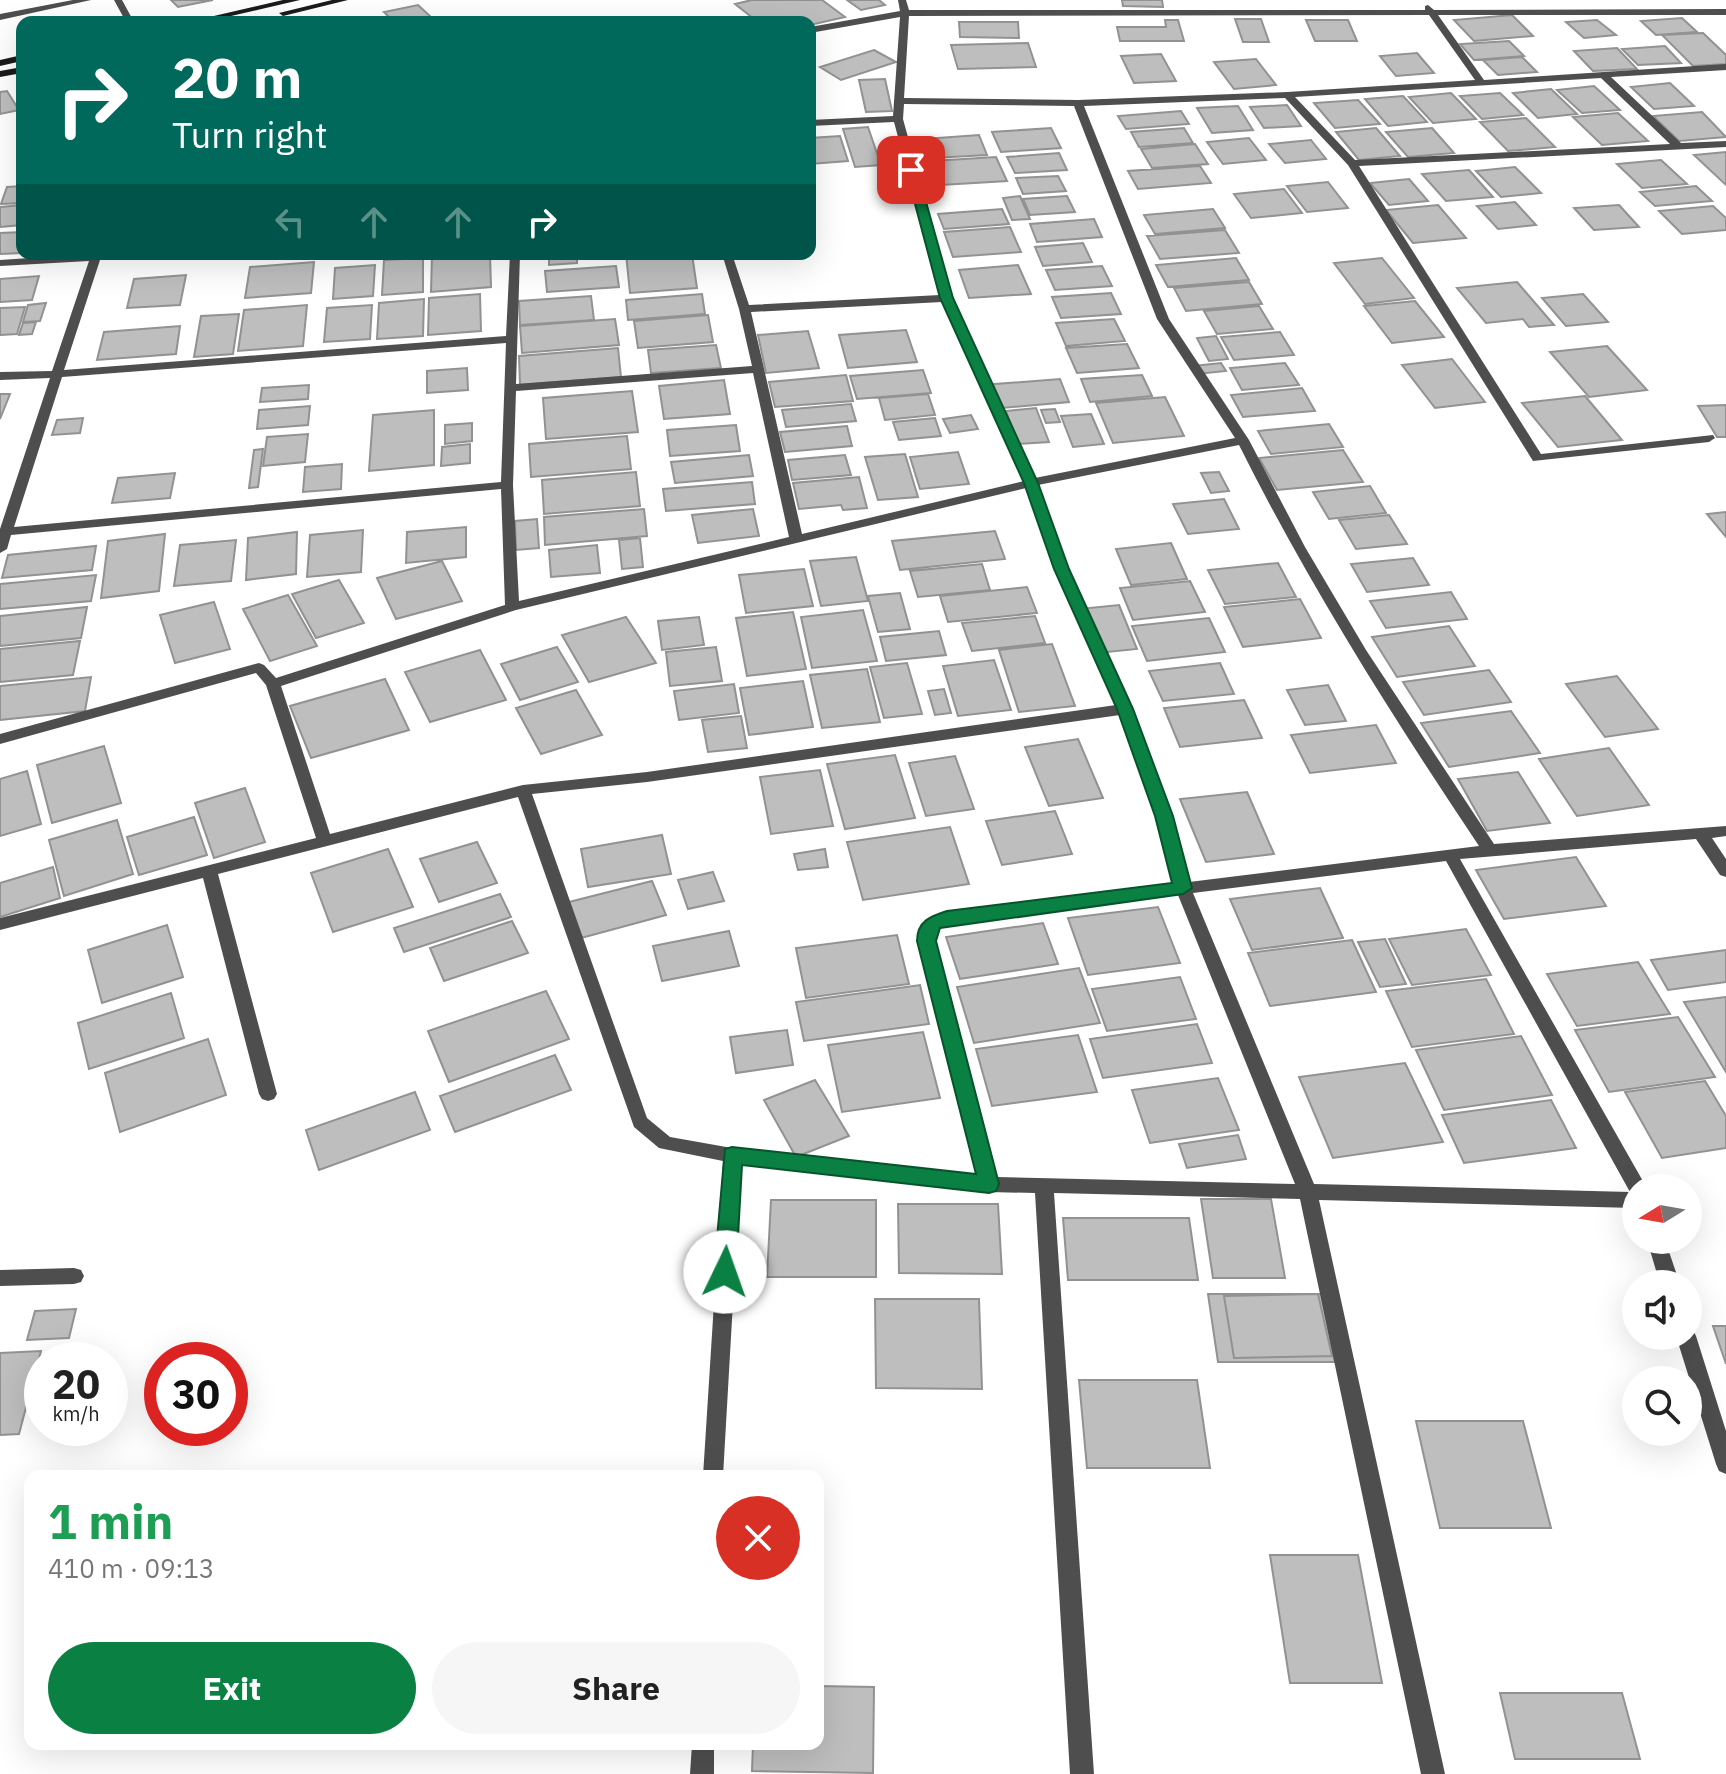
<!DOCTYPE html>
<html lang="en">
<head>
<meta charset="utf-8">
<style>
  body { margin:0; font-family:"IBM Plex Sans",sans-serif; background:#f6f6f6; color:#222; height:100vh; display:flex; flex-direction:column; font-size:30px; white-space:nowrap }
  * { box-sizing:border-box; margin:0 }
  p { font-size:26px; color:#767676 }
  .icon { flex:none; width:44px; height:44px; fill:none; stroke:currentColor; stroke-width:2; stroke-linecap:round; stroke-linejoin:round }
  .map { position:relative; flex:1; overflow:hidden }
  .side { position:absolute; left:24px; top:1470px; width:800px; height:280px; display:flex; flex-direction:column; background:#fff; border-radius:16px; box-shadow:0 8px 32px #0002 }
  .side>* { flex:none }
  .top-card { position:absolute; left:16px; top:16px; width:800px; height:244px; border-radius:16px; box-shadow:0 8px 32px #0002; background:#00695c; color:#fff; overflow:hidden }
  .needle { width:52px; rotate:259deg }
  .controls { position:absolute; left:1622px; top:1174px; display:grid; gap:16px }
  .controls a { display:grid; place-items:center; width:80px; height:80px; border-radius:50%; background:#fff; box-shadow:0 8px 32px #0002; font-size:40px }
  .speed { position:absolute; left:24px; top:1342px; display:flex; gap:16px; font-size:40px; font-weight:700; text-align:center }
  .speed>* { display:grid; place-content:center; width:104px; height:104px; border-radius:50%; background:#fff; box-shadow:0 8px 32px #0002; line-height:1 }
  .speed small { font-size:20px; font-weight:400 }
  .speed .limit { border:12px solid #d22; background:#fff; color:#111 }
  .pin { position:absolute; display:grid; place-items:center; width:68px; height:68px; color:#fff; margin:-34px; border-radius:16px; box-shadow:0 4px 12px #0006 }
  .me { position:absolute; width:88px; margin:-44px; rotate:3deg; stroke-linejoin:round; filter:drop-shadow(0 0 6px #0008) }
  .turn { display:flex; align-items:center; gap:28px; height:168px; padding:0 24px; font-size:36px }
  .turn .icon { width:104px; height:104px; stroke-width:2.5 }
  .turn b { display:block; font-size:56px; line-height:68px }
  .lanes { display:flex; align-items:center; height:76px; padding:0 24px; background:#0003; justify-content:center; gap:40px; direction:ltr }
  .lanes .off { opacity:.35 }
  .round { display:grid; place-items:center; flex:none; width:84px; height:84px; border-radius:42px; background:#f6f6f6 }
  .summary { display:flex; align-items:center; justify-content:space-between; height:136px; padding:0 24px }
  h1 { font-size:48px; font-weight:700; line-height:60px; color:#1e9e55 }
  .cta { display:flex; gap:16px; margin-top:auto; padding:16px 24px }
  .cta a { flex:1; height:92px; border-radius:48px; background:#0b8043; color:#fff; font-size:32px; font-weight:700; line-height:92px; text-align:center }
  .cta a+a { background:#f6f6f6; color:#222 }
  .map>svg:first-child { display:block }
  .building { fill:#bebebe; stroke:#929292; stroke-width:2 }
  .lines { fill:none; stroke-linecap:round; stroke-linejoin:round }
  .street { fill:#4e4e4e; fill-rule:evenodd }
  .secondary { fill:#1b1b1b; fill-rule:evenodd }
  .route { fill:#0b8043; stroke:#07532c; stroke-width:2 }
</style>
</head>
<body>
<div class="map">
<svg width="1726" height="1774" viewBox="0 0 1726 1774">
  <rect width="100%" height="100%" fill="#fff"/>
  <path class="building" d="M171 0H213L178 7Z
    M752 0H822L845 17 810 25 758 22 735 4Z
    M847 0H879L885 5 861 10Z
    M1122 0H1162L1163 7 1123 6Z
    M418 5 432 18 394 22 384 12Z
    M1512 15 1533 36 1474 41 1454 20Z
    M1682 18 1697 32 1656 35 1641 21Z
    M1235 19H1261L1269 42H1243Z
    M1165 20H1178L1184 41H1120L1117 27H1166Z
    M1306 20H1348L1357 41H1315Z
    M1597 20 1616 35 1584 38 1566 22Z
    M959 22H1018L1019 38 960 37Z
    M1703 33 1726 55V64L1693 66 1662 35Z
    M1509 41 1524 56 1474 60 1460 44Z
    M1028 43 1036 67 958 69 951 45Z
    M1665 46 1681 63 1638 65 1622 49Z
    M1617 48 1637 69 1593 71 1574 51Z
    M874 50 896 62 841 80 820 67Z
    M1417 53 1434 73 1396 76 1380 56Z
    M1161 54 1176 81 1134 83 1121 56Z
    M1522 57 1537 72 1498 75 1483 60Z
    M1256 59 1276 85 1234 89 1214 62Z
    M885 79 892 111 866 112 859 80Z
    M1670 83 1694 106 1654 109 1631 87Z
    M1594 86 1620 110 1582 113 1557 90Z
    M1551 89 1577 114 1538 118 1513 93Z
    M7 91 19 110 0 114V92Z
    M1451 93 1476 119 1433 123 1409 97Z
    M1500 93 1523 115 1482 119 1460 96Z
    M1403 96 1427 122 1388 126 1365 99Z
    M1358 100 1380 124 1335 128 1314 103Z
    M1287 105 1301 126 1264 128 1250 107Z
    M1238 106 1253 130 1212 133 1197 108Z
    M1181 111 1189 124 1126 129 1118 116Z
    M1702 112 1726 137 1679 141 1653 116Z
    M1618 113 1648 141 1602 145 1573 117Z
    M1526 118 1555 147 1508 151 1480 122Z
    M868 127 881 165 855 167 843 129Z
    M1051 128 1061 148 1001 152 992 132Z
    M1184 128 1193 143 1139 147 1131 132Z
    M1376 128 1400 156 1359 160 1336 132Z
    M1432 128 1454 153 1408 157 1386 132Z
    M979 135 987 155 933 158 925 139Z
    M840 136 848 161 810 164V138Z
    M1249 138 1266 160 1223 164 1207 142Z
    M1311 140 1326 159 1285 163 1269 144Z
    M1195 144 1208 164 1152 168 1141 149Z
    M1726 152V185L1694 155Z
    M1059 153 1067 170 1015 173 1007 157Z
    M996 157 1007 181 941 185 932 161Z
    M1661 160 1687 184 1642 188 1617 164Z
    M1200 166 1211 183 1138 189 1128 171Z
    M1515 167 1541 193 1501 197 1476 171Z
    M1469 170 1493 197 1446 201 1422 174Z
    M1058 176 1066 191 1023 194 1016 178Z
    M1409 179 1428 201 1389 205 1370 183Z
    M1328 182 1348 208 1307 212 1287 186Z
    M22 186V203L1 204 7 187Z
    M1696 186 1712 201 1655 206 1640 192Z
    M1284 189 1302 213 1251 218 1234 194Z
    M1020 196 1030 219 1012 220 1003 198Z
    M1067 196 1075 212 1030 215 1023 199Z
    M1515 202 1536 225 1498 229 1477 206Z
    M22 205V225L0 227V207Z
    M1438 205 1466 238 1413 243 1386 210Z
    M1619 205 1639 227 1594 230 1574 208Z
    M1713 206 1726 218V230L1682 234 1659 211Z
    M1002 209 1009 224 944 229 938 214Z
    M1213 209 1225 228 1155 234 1144 215Z
    M1094 219 1102 237 1037 242 1030 224Z
    M1010 227 1021 252 953 257 944 232Z
    M1225 230 1239 253 1160 259 1147 236Z
    M22 232V253L0 254V233Z
    M1083 243 1092 262 1043 266 1035 247Z
    M432 254H490L491 287 431 292Z
    M549 254H577V263L549 265Z
    M626 254H692L697 288 630 293Z
    M423 258V292L382 295 384 260Z
    M1236 258 1249 280 1168 287 1156 265Z
    M1382 258 1414 298 1365 304 1334 263Z
    M314 262 311 293 245 298 250 267Z
    M375 265 373 296 333 299 335 268Z
    M1018 265 1031 294 969 298 959 270Z
    M616 266 619 287 547 292 545 271Z
    M1102 266 1112 286 1055 290 1046 270Z
    M186 275 180 305 127 308 134 279Z
    M39 276 32 300 0 302V279Z
    M1249 282 1262 304 1186 311 1174 288Z
    M1517 282 1554 325 1529 327 1523 319 1486 323 1457 288Z
    M1111 293 1121 314 1061 318 1052 297Z
    M480 294 481 331 428 335 429 298Z
    M702 294 705 314 628 320 626 300Z
    M1583 294 1608 322 1566 326 1542 298Z
    M591 296 594 320 520 325 519 301Z
    M424 299 423 336 377 339 379 303Z
    M1415 301 1444 337 1392 343 1364 306Z
    M46 303 40 321 23 322 28 305Z
    M307 305 303 346 238 351 244 310Z
    M372 305 370 339 324 342 327 308Z
    M1259 306 1273 329 1217 334 1204 311Z
    M25 307 17 334 0 335V308Z
    M239 314 233 354 194 357 201 316Z
    M708 315 713 342 638 348 634 321Z
    M615 319 619 345 522 353 520 326Z
    M1114 319 1125 341 1066 346 1056 323Z
    M36 322 32 334 19 335 23 323Z
    M180 326 176 354 97 360 104 332Z
    M906 330 917 362 848 368 839 335Z
    M808 331 819 368 766 373 758 335Z
    M1280 332 1294 355 1234 360 1221 337Z
    M1216 336 1228 359 1209 361 1197 338Z
    M1127 344 1139 368 1077 373 1066 348Z
    M716 345 721 368 651 373 648 350Z
    M1607 346 1647 390 1589 397 1550 352Z
    M618 348 621 377 520 385 519 356Z
    M1452 359 1485 402 1435 408 1402 365Z
    M1221 363 1226 371 1197 374 1192 366Z
    M1285 363 1299 385 1242 390 1230 368Z
    M467 368 468 390 427 393V371Z
    M923 370 931 393 857 399 850 376Z
    M846 375 853 401 775 407 769 382Z
    M1142 375 1152 396 1090 402 1081 379Z
    M1060 379 1069 402 991 409 982 385Z
    M724 380 730 414 664 419 659 386Z
    M309 385 308 399 260 402 262 388Z
    M1302 388 1315 411 1243 417 1231 395Z
    M632 391 638 432 546 439 543 398Z
    M0 394H10L0 419Z
    M928 394 935 415 885 420 879 398Z
    M1585 396 1622 440 1558 447 1522 403Z
    M1165 397 1184 436 1113 443 1096 403Z
    M851 404 856 421 786 427 782 410Z
    M1726 405V437H1717L1698 406Z
    M310 406 308 425 257 429 259 410Z
    M1036 408 1049 442 1018 444 1006 411Z
    M1055 409 1060 422 1046 423 1041 410Z
    M434 410V465L369 471 373 415Z
    M1091 414 1104 444 1073 447 1061 416Z
    M971 415 978 429 950 433 943 419Z
    M83 418 80 433 52 435 57 420Z
    M935 418 941 436 899 440 893 422Z
    M472 423V441L445 444V425Z
    M1329 424 1343 447 1271 454 1258 431Z
    M736 425 740 451 670 456 667 430Z
    M847 426 852 446 785 452 780 432Z
    M308 434 305 462 263 466 267 437Z
    M627 436 631 469 531 477 529 444Z
    M470 444V463L441 466 442 447Z
    M263 449 258 487 249 488 254 450Z
    M1343 450 1363 482 1277 490 1259 458Z
    M958 452 969 484 920 489 910 457Z
    M905 454 918 497 878 500 865 457Z
    M749 455 753 476 675 483 671 462Z
    M845 455 851 475 792 480 788 460Z
    M342 464 341 489 303 492 305 467Z
    M636 472 640 506 544 514 542 480Z
    M1219 472 1229 491 1211 493 1201 473Z
    M175 473 170 498 112 503 118 478Z
    M859 477 867 508 843 510 841 505 799 509 793 483Z
    M752 482 755 504 666 511 663 489Z
    M1370 486 1386 513 1329 519 1313 492Z
    M1224 499 1239 529 1188 534 1173 504Z
    M644 509 647 536 545 545 544 517Z
    M753 509 759 536 698 543 692 515Z
    M1726 512V537L1707 514Z
    M1389 515 1407 544 1356 549 1339 520Z
    M537 519 539 548 516 550 515 521Z
    M466 527V557L406 563 407 532Z
    M363 530 361 572 307 577 310 535Z
    M995 531 1005 559 900 570 892 541Z
    M297 532 296 574 246 580 248 538Z
    M165 534 159 591 101 598 108 541Z
    M640 538 643 567 622 569 619 540Z
    M236 540 231 581 174 586 180 545Z
    M1171 543 1187 579 1131 585 1116 549Z
    M597 545 600 573 551 577 549 550Z
    M96 546 92 570 2 578 8 555Z
    M856 557 868 601 821 606 810 561Z
    M1413 558 1429 585 1367 592 1351 564Z
    M442 561 462 601 396 619 377 578Z
    M1278 563 1296 597 1225 604 1208 570Z
    M982 564 990 590 918 597 910 571Z
    M804 569 813 606 746 613 739 575Z
    M96 575 91 601 0 609V584Z
    M339 580 364 623 316 638 292 594Z
    M1190 581 1205 612 1133 620 1120 588Z
    M1027 587 1037 613 948 622 940 596Z
    M1451 592 1467 619 1386 628 1370 601Z
    M900 593 910 629 878 632 868 596Z
    M288 595 317 646 270 661 243 609Z
    M1300 599 1321 638 1243 647 1224 607Z
    M214 602 230 649 175 663 160 615Z
    M1119 605 1137 649 1097 653 1079 609Z
    M87 607 81 638 0 646V616Z
    M863 610 877 661 812 668 801 617Z
    M793 612 806 669 747 676 736 618Z
    M1035 616 1045 643 972 651 962 623Z
    M626 617 656 663 589 682 562 635Z
    M699 617 704 645 662 650 658 621Z
    M1209 618 1225 652 1147 661 1132 626Z
    M1449 626 1475 666 1397 677 1372 637Z
    M939 631 946 655 886 661 880 637Z
    M80 641 73 675 0 682V649Z
    M1052 644 1075 706 1019 712 999 650Z
    M557 647 578 682 520 700 501 664Z
    M716 647 722 681 670 686 666 652Z
    M480 650 506 700 430 722 405 672Z
    M994 660 1011 710 958 716 943 666Z
    M907 663 922 714 884 718 870 667Z
    M1220 663 1234 694 1163 701 1149 671Z
    M867 669 880 722 822 728 810 675Z
    M1489 670 1511 702 1424 715 1403 682Z
    M1617 676 1658 729 1605 737 1566 684Z
    M91 677 85 711 0 720V686Z
    M385 679 409 730 311 758 290 706Z
    M803 681 813 727 749 735 740 688Z
    M734 684 739 713 679 720 674 691Z
    M1328 685 1346 721 1305 725 1287 690Z
    M944 689 951 713 935 715 928 691Z
    M576 690 602 735 541 754 516 708Z
    M1244 700 1262 738 1180 747 1164 708Z
    M1511 711 1540 753 1449 767 1421 723Z
    M741 716 747 748 708 752 702 720Z
    M1376 725 1396 763 1310 773 1291 735Z
    M1078 739 1103 798 1049 806 1025 747Z
    M104 746 121 803 52 823 37 765Z
    M1609 748 1649 805 1577 816 1539 759Z
    M895 755 915 818 845 829 827 764Z
    M955 756 974 809 926 816 909 763Z
    M820 770 833 826 771 834 760 777Z
    M27 771 41 824 0 836V779Z
    M1518 772 1550 823 1487 831 1458 779Z
    M245 788 265 842 214 858 195 803Z
    M1247 792 1274 854 1206 862 1180 799Z
    M1055 811 1072 854 1002 865 986 821Z
    M194 817 207 855 139 875 127 837Z
    M117 820 133 874 64 896 49 840Z
    M950 827 969 884 863 900 847 842Z
    M662 835 671 874 588 887 581 849Z
    M477 842 497 883 439 902 420 859Z
    M388 849 413 907 333 932 311 873Z
    M825 849 828 867 798 870 794 854Z
    M1576 857 1606 906 1504 919 1476 870Z
    M53 867 60 898 0 917V883Z
    M713 872 724 901 688 909 678 880Z
    M652 881 666 915 581 938 569 902Z
    M1320 888 1343 938 1252 950 1230 899Z
    M500 894 511 917 404 952 394 928Z
    M1158 907 1180 963 1088 975 1068 918Z
    M512 921 528 953 444 981 430 948Z
    M1043 923 1058 964 960 979 946 937Z
    M167 925 183 977 102 1003 88 950Z
    M1466 929 1491 975 1412 985 1389 939Z
    M729 931 739 966 662 981 653 946Z
    M897 935 909 984 806 998 796 948Z
    M1385 939 1406 984 1380 987 1358 942Z
    M1352 940 1376 992 1270 1006 1248 953Z
    M1726 950V982L1668 990 1651 960Z
    M1638 962 1670 1014 1577 1026 1547 974Z
    M1079 968 1100 1023 974 1043 957 987Z
    M1180 977 1196 1019 1107 1031 1092 989Z
    M1486 979 1514 1034 1412 1047 1386 991Z
    M920 985 929 1024 804 1041 796 1002Z
    M546 991 569 1039 449 1082 428 1031Z
    M171 993 184 1038 89 1069 78 1023Z
    M1726 997V1072L1684 1002Z
    M1678 1017 1715 1077 1609 1092 1575 1030Z
    M1197 1024 1212 1063 1103 1078 1090 1039Z
    M787 1030 793 1065 736 1073 730 1037Z
    M923 1032 940 1098 842 1112 828 1045Z
    M1078 1035 1097 1092 992 1106 976 1049Z
    M1521 1036 1552 1095 1444 1110 1416 1050Z
    M208 1039 226 1095 120 1132 105 1073Z
    M555 1055 571 1090 455 1132 440 1096Z
    M1405 1063 1443 1142 1333 1158 1299 1077Z
    M1218 1078 1239 1130 1150 1143 1132 1090Z
    M815 1080 849 1136 796 1157 764 1100Z
    M1705 1081 1726 1116V1148L1662 1158 1625 1092Z
    M415 1092 430 1130 319 1170 306 1130Z
    M1551 1100 1576 1148 1464 1163 1442 1115Z
    M1238 1135 1246 1159 1187 1168 1179 1144Z
    M1201 1199H1271L1285 1278H1213Z
    M771 1200H876V1277H767Z
    M898 1204H998L1002 1274 899 1273Z
    M1063 1218H1189L1198 1280H1068Z
    M1208 1294H1322L1335 1362H1218Z
    M1318 1294 1332 1356 1234 1358 1224 1296Z
    M875 1299H979L982 1389 876 1388Z
    M76 1309 69 1338 27 1340 35 1311Z
    M1713 1326H1726V1364Z
    M41 1351 19 1434 0 1435V1353Z
    M1079 1380H1197L1210 1468H1087Z
    M1416 1421H1523L1551 1528H1440Z
    M1270 1555H1358L1382 1683H1290Z
    M818 1686 874 1687 873 1773 752 1771 753 1744H818Z
    M1500 1693H1622L1640 1759H1515Z"/>
  <g class="lines">
    <path class="street" d="M73 0H91L0 20V14Z
      M114 0H122L134 22H126Z
      M898 0H906L909 10H1425V6L1428 5 1434 10 1726 9V15H1438L1484 80 1726 64V70L1611 77 1681 143 1726 141V147L1359 166 1541 454 1713 435 1715 438 1709 442 1533 461 1348 165 1285 98 1084 106 1169 319 1249 440 1305 547 1366 650 1494 844 1726 826V836L1712 838 1726 859V877L1720 875 1696 839 1460 859 1644 1183 1646 1188H1636V1208L1319 1200 1445 1774H1421L1300 1199 1054 1193 1094 1774H1070L1035 1193 989 1192 741 1163 723 1476H703L723 1161 659 1148 634 1127 518 797 218 874 277 1094 274 1099 268 1101 262 1099 259 1094 203 878 0 930V918L316 838 266 685 256 673 0 744V734L259 663 264 665 276 678 505 605 501 489 11 535 7 549 0 553V529L50 378 0 380V372L52 371 89 261 0 266V260L90 254H147L142 257 100 260 64 370 506 336 510 254H520L516 384 752 366 739 309 722 254H732L749 305 940 295 894 122 810 126V120L893 116 900 17 810 33V27L900 11ZM1429 15 1475 80 1287 92 1078 100 904 98 909 16ZM1601 78 1670 144 1355 160 1295 97ZM904 104 1074 106 1157 319 1235 438 1035 478 952 298 903 119ZM942 302 1024 481 802 534 751 312ZM506 343 501 482 14 527 62 377ZM753 373 789 537 519 601 513 485 516 391ZM1239 445C1309 585 1392 716 1479 846L1189 882 1172 816 1132 709 1069 569 1038 485ZM1026 488 1055 569 1116 705 647 772 523 785 330 834 281 686 516 610ZM1120 715 1156 816 1174 884 947 912 928 919 918 931V941L978 1175 732 1148 670 1137 647 1118 532 794 647 782ZM1446 861 1630 1192 1314 1184 1193 893ZM1178 895 1295 1184 996 1177 934 933 949 924Z
      M453 19H469L473 22H449Z
      M1647 1240H1665L1680 1284H1660Z
      M74 1268 81 1270 84 1276 81 1282 74 1284 0 1286V1270Z
      M1688 1328 1693 1330 1696 1336 1726 1431V1474L1719 1471 1716 1464 1676 1336H1688Z
      M692 1744H714V1774H690Z"/>
    <path class="secondary" d="M283 0H300L205 22H188Z
      M332 0H348L283 16 279 13Z
      M22 55V61L0 66V60Z
      M22 67V73L0 77V71Z"/>
  </g>
  <path class="route" d="M911 167 917 170 953 298 1038 483 1069 569 1133 709 1173 816 1192 888 1183 894 940 928 936 941 999 1184 996 1191 989 1193 742 1165 736 1272 733 1279H718L714 1272 725 1149 732 1147 976 1174 917 941C917 921 931 916 947 911L1172 883 1155 816 1117 709 1054 569 1024 483 940 298 906 170Z"/>
</svg>
<div class="controls">
<a><svg class="needle" viewBox="-14 -14 28 28"><path d="M0-13l5 13h-10z" fill="#e53935"/><path d="M0 13l5-13h-10z" fill="#767676"/></svg></a>
<a><svg class="icon" aria-label="sound" viewBox="0 0 24 24"><path d="M4 9h4l5-4v14l-5-4H4zM17 9q2 3 0 6"/></svg></a>
<a><svg class="icon" aria-label="search" viewBox="0 0 24 24"><circle cx="10" cy="10" r="6"/><path d="M15 15l6 6"/></svg></a>
</div>
<div class="speed"><div>20<small>km/h</small></div><div class="limit">30</div></div>
<div class="pin" style="left:911px;top:170px;background:#d93025"><svg class="icon" aria-label="arrive" viewBox="0 0 24 24"><path d="M6 21V4h12l-3 4 3 4H6"/></svg></div>
<svg class="me" style="left:725px;top:1272px" viewBox="-20 -20 40 40"><circle r="19" fill="#fff"/><path d="M0-13L10 11 0 6-10 11z" fill="#0b8043"/></svg>
<div class="top-card">
<div class="turn"><svg class="icon" aria-label="right" viewBox="0 0 24 24"><path d="M7 20v-9h11M14 6l5 5-5 5"/></svg><div><b>20 m</b>Turn right</div></div>
<div class="lanes"><svg class="icon off" aria-label="left" viewBox="0 0 24 24"><path d="M17 20v-9H6M10 6l-5 5 5 5"/></svg><svg class="icon off" aria-label="ahead" viewBox="0 0 24 24"><path d="M12 20V5M6 11l6-6 6 6"/></svg><svg class="icon off" aria-label="ahead" viewBox="0 0 24 24"><path d="M12 20V5M6 11l6-6 6 6"/></svg><svg class="icon" aria-label="right" viewBox="0 0 24 24"><path d="M7 20v-9h11M14 6l5 5-5 5"/></svg></div>
</div>
<section class="side">
<div class="summary"><div><h1>1 min</h1><p>410 m · 09:13</p></div><a class="round" style="background:#d93025;color:#fff"><svg class="icon" aria-label="close" viewBox="0 0 24 24"><path d="M6 6l12 12M18 6L6 18"/></svg></a></div>
<div class="cta"><a>Exit</a><a>Share</a></div>
</section>
</div>
</body>
</html>
